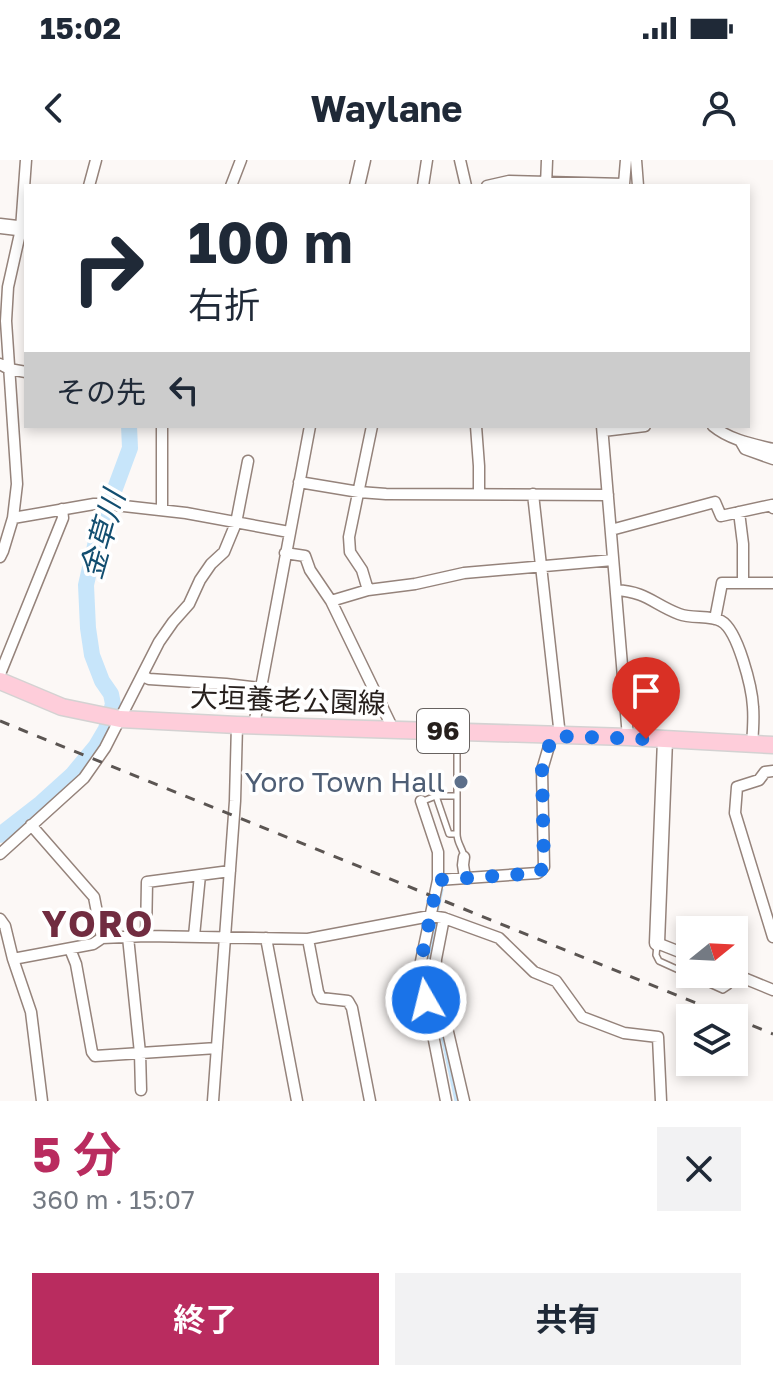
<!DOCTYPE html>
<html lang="ja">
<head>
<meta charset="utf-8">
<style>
  body { margin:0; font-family:"Golos Text","Noto Sans JP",sans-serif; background:#f2f2f3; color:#1f2937; height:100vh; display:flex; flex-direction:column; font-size:30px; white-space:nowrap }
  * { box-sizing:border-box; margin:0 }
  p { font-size:26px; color:#747a83 }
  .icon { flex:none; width:44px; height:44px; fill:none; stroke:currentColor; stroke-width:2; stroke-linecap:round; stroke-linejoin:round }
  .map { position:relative; height:941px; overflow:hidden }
  .sheet { display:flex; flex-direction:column; background:#fff; flex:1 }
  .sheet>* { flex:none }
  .banner { position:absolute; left:24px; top:24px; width:726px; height:244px; border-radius:0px; box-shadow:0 4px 12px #0003; background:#fff; color:#1f2937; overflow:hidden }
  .needle { width:52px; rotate:72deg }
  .fabs { position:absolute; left:676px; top:756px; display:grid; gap:16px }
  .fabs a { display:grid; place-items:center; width:72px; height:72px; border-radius:0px; background:#fff; box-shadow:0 4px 12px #0003; font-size:40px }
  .pin { position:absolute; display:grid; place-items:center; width:68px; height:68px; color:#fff; margin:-82px -34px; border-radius:50% 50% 50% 0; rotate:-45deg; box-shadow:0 0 8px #0007 }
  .pin .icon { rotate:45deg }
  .me { position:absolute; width:88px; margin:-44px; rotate:352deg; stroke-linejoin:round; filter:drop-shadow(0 0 6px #0008) }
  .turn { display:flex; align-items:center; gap:28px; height:168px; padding:0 32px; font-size:36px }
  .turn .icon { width:104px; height:104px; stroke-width:2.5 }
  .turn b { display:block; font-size:56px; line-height:68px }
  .then { display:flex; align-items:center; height:76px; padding:0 32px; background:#0003; gap:16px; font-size:30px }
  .round { display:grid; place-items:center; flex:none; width:84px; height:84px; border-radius:0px; background:#f2f2f3 }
  .summary { display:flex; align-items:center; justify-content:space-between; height:136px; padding:0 32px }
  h1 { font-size:48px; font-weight:700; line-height:60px; color:#b92c5f }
  .action { display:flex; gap:16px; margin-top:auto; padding:16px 32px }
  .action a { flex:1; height:92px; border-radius:0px; background:#b92c5f; color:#fff; font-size:32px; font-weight:700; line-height:92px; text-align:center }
  .action a+a { background:#f2f2f3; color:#1f2937 }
  .status { display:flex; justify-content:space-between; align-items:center; height:56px; padding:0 40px; background:#fff; direction:ltr }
  .status svg { height:22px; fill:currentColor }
  header { display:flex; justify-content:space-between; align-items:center; height:104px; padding:0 32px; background:#fff; font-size:36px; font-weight:700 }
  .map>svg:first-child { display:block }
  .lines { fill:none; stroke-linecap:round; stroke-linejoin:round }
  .stream { stroke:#c7e5fa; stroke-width:3 }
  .river { stroke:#c7e5fa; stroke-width:16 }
  .lane-casing { stroke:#95837b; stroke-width:8 }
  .street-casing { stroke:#95837b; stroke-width:13 }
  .secondary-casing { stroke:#95837b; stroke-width:17 }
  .primary-casing { stroke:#d4d2d2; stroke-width:19 }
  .lane { stroke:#fff; stroke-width:5 }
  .street { stroke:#fff; stroke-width:10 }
  .secondary { stroke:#fff; stroke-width:14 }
  .primary { stroke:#fecdda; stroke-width:16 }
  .rail { stroke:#5b5552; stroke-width:3; stroke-dasharray:10 10; stroke-linecap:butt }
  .route { stroke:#1a73e8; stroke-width:14; stroke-dasharray:0 25.2 }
  .service-dot { fill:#5c6f8a; stroke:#fff; stroke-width:3 }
  .labels { text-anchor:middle; stroke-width:7; stroke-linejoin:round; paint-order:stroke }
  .shield { fill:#fff; stroke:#676260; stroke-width:2 }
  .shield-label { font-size:26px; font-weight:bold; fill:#261f1c }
  .street-label { font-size:28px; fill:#261f1c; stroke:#fff }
  .service-label { font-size:28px; fill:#4e5e75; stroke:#fff; text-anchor:end }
  .water-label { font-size:30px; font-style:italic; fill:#124e70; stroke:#fff }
  .district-label { font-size:36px; font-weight:bold; letter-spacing:2px; fill:#712c40; stroke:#fff }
</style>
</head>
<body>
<div class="status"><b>15:02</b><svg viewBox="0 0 49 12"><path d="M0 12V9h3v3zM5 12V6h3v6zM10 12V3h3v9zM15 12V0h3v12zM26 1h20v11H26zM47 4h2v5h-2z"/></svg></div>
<header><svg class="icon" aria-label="back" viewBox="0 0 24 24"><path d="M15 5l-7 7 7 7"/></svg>Waylane<svg class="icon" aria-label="person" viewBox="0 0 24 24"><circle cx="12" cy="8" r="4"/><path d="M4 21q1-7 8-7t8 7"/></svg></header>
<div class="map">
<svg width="773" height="941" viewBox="0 0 773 941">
  <rect width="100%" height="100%" fill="#fcf8f6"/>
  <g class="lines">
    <path class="stream" d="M437 754 442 730
      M436 761 427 808 456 941"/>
    <path class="river" d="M0 675 41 643 72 615 96 586 106 569 113 544 111 534 102 521 92 495 88 468 86 425 97 377 130 288 129 266"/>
    <g class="lane-casing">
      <path id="lane" d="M457 575V674
        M436 636 449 674H457C457 683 462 687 464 696
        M423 641 436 636H457
        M657 785 656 795 659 801 723 830 729 826 733 815"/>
    </g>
    <g class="street-casing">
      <path id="street" d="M460 0 466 26
        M636 0 638 26
        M89 26 96 0
        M231 26 241 0
        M423 26 427 0
        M487 26 509 21 624 24 626 0
        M546 26 547 0
        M0 204 9 209 26 212
        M162 266V350
        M476 266 479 306V334
        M602 266 628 577
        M713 266C730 280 752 284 773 289
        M603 271 645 266
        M741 282 745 289 773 299
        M299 322 359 332 386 334 608 335
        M533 334 560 576
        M13 358 94 344H106L186 353 289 372
        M611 370 715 342 721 356 772 345 773 348
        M285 393 305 396 310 410 331 441 393 569
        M0 397 3 391 13 358 17 324 6 161 8 127 21 69 26 0
        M743 423H773
        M368 430 362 410 350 392 349 377 372 266
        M616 430C647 432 653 444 679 454 692 459 710 455 721 461 738 470 752 528 753 547 754 559 753 572 752 584
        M331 441 368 430 415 424 464 413 613 400
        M715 459 722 423H743V384L739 352
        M0 514 63 358 62 349
        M143 516 149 519 226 524 261 528
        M254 565 310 266
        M773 611 765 612 759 620 737 627 735 653 773 777
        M421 641 438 692V720L421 801V814L446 941
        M31 665 94 737 102 778
        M0 694 84 618 105 588 159 482 173 462 189 444 200 420 211 404 224 392 236 363 248 301
        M464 697 463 705 465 718
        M438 720 538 713 544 707 542 610 552 576
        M444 758 436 799 435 816 464 941
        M0 759 5 766 13 799 31 852 42 941
        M146 776 147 722 230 711
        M194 776 200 715
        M128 777 140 893 141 930
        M266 778 297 941
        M308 779 318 832 321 838 348 841 352 848 370 941
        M657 783 690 796
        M70 789 76 804 92 892 95 896 217 888
        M13 799 93 784 102 778 146 776 308 779 430 756 444 758 499 778 534 812 556 821 582 857 624 873 658 877 661 941
        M734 814 773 830
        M213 941 235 641 237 565"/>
    </g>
    <g class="secondary-casing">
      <path id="secondary" d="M357 26 363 0
        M0 66 26 69
        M657 783 665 580"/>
    </g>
    <g class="primary-casing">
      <path id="primary" d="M0 521 62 547 120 559 237 565 628 577 773 585"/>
    </g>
    <use href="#lane" class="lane"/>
    <use href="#street" class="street"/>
    <use href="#secondary" class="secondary"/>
    <use href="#primary" class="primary"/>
    <path class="rail" d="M0 561 733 858
      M734 858 773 874"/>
  </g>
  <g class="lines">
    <path class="route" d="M426 840 421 801 438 720 538 713 544 707 542 610 552 576 646 579"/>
  </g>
  <circle class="service-dot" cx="461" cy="622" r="8"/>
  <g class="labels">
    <rect class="shield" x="417" y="549" width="52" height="44" rx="6"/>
    <g class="shield-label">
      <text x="443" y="580">96</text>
    </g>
    <g class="street-label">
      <text transform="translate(288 540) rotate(2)" y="10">大垣養老公園線</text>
    </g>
    <g class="service-label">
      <text x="445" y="632">Yoro Town Hall</text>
    </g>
    <g class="water-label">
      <text transform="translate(103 375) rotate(-74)" y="10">金草川</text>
    </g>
    <g class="district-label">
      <text x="98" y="777">YORO</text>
    </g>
  </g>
</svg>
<div class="fabs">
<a><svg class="needle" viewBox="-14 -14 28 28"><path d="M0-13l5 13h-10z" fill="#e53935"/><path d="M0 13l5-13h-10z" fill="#747a83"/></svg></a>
<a><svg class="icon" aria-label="layers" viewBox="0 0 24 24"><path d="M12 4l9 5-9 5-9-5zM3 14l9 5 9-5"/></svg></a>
</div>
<div class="pin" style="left:646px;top:579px;background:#d93025"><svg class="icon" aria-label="arrive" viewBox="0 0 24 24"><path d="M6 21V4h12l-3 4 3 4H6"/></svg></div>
<svg class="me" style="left:426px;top:840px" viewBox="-20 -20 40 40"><circle r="17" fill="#1a73e8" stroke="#fff" stroke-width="3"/><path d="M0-11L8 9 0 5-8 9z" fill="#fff"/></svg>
<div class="banner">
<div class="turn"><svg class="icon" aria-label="right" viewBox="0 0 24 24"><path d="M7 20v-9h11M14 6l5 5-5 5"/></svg><div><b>100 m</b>右折</div></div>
<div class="then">その先<svg class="icon" aria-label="left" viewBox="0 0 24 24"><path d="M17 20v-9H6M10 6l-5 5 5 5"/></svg></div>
</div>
</div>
<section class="sheet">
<div class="summary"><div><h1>5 分</h1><p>360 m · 15:07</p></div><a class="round"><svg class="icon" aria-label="close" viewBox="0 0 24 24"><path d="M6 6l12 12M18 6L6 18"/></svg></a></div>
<div class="action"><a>終了</a><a>共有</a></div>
</section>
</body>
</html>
